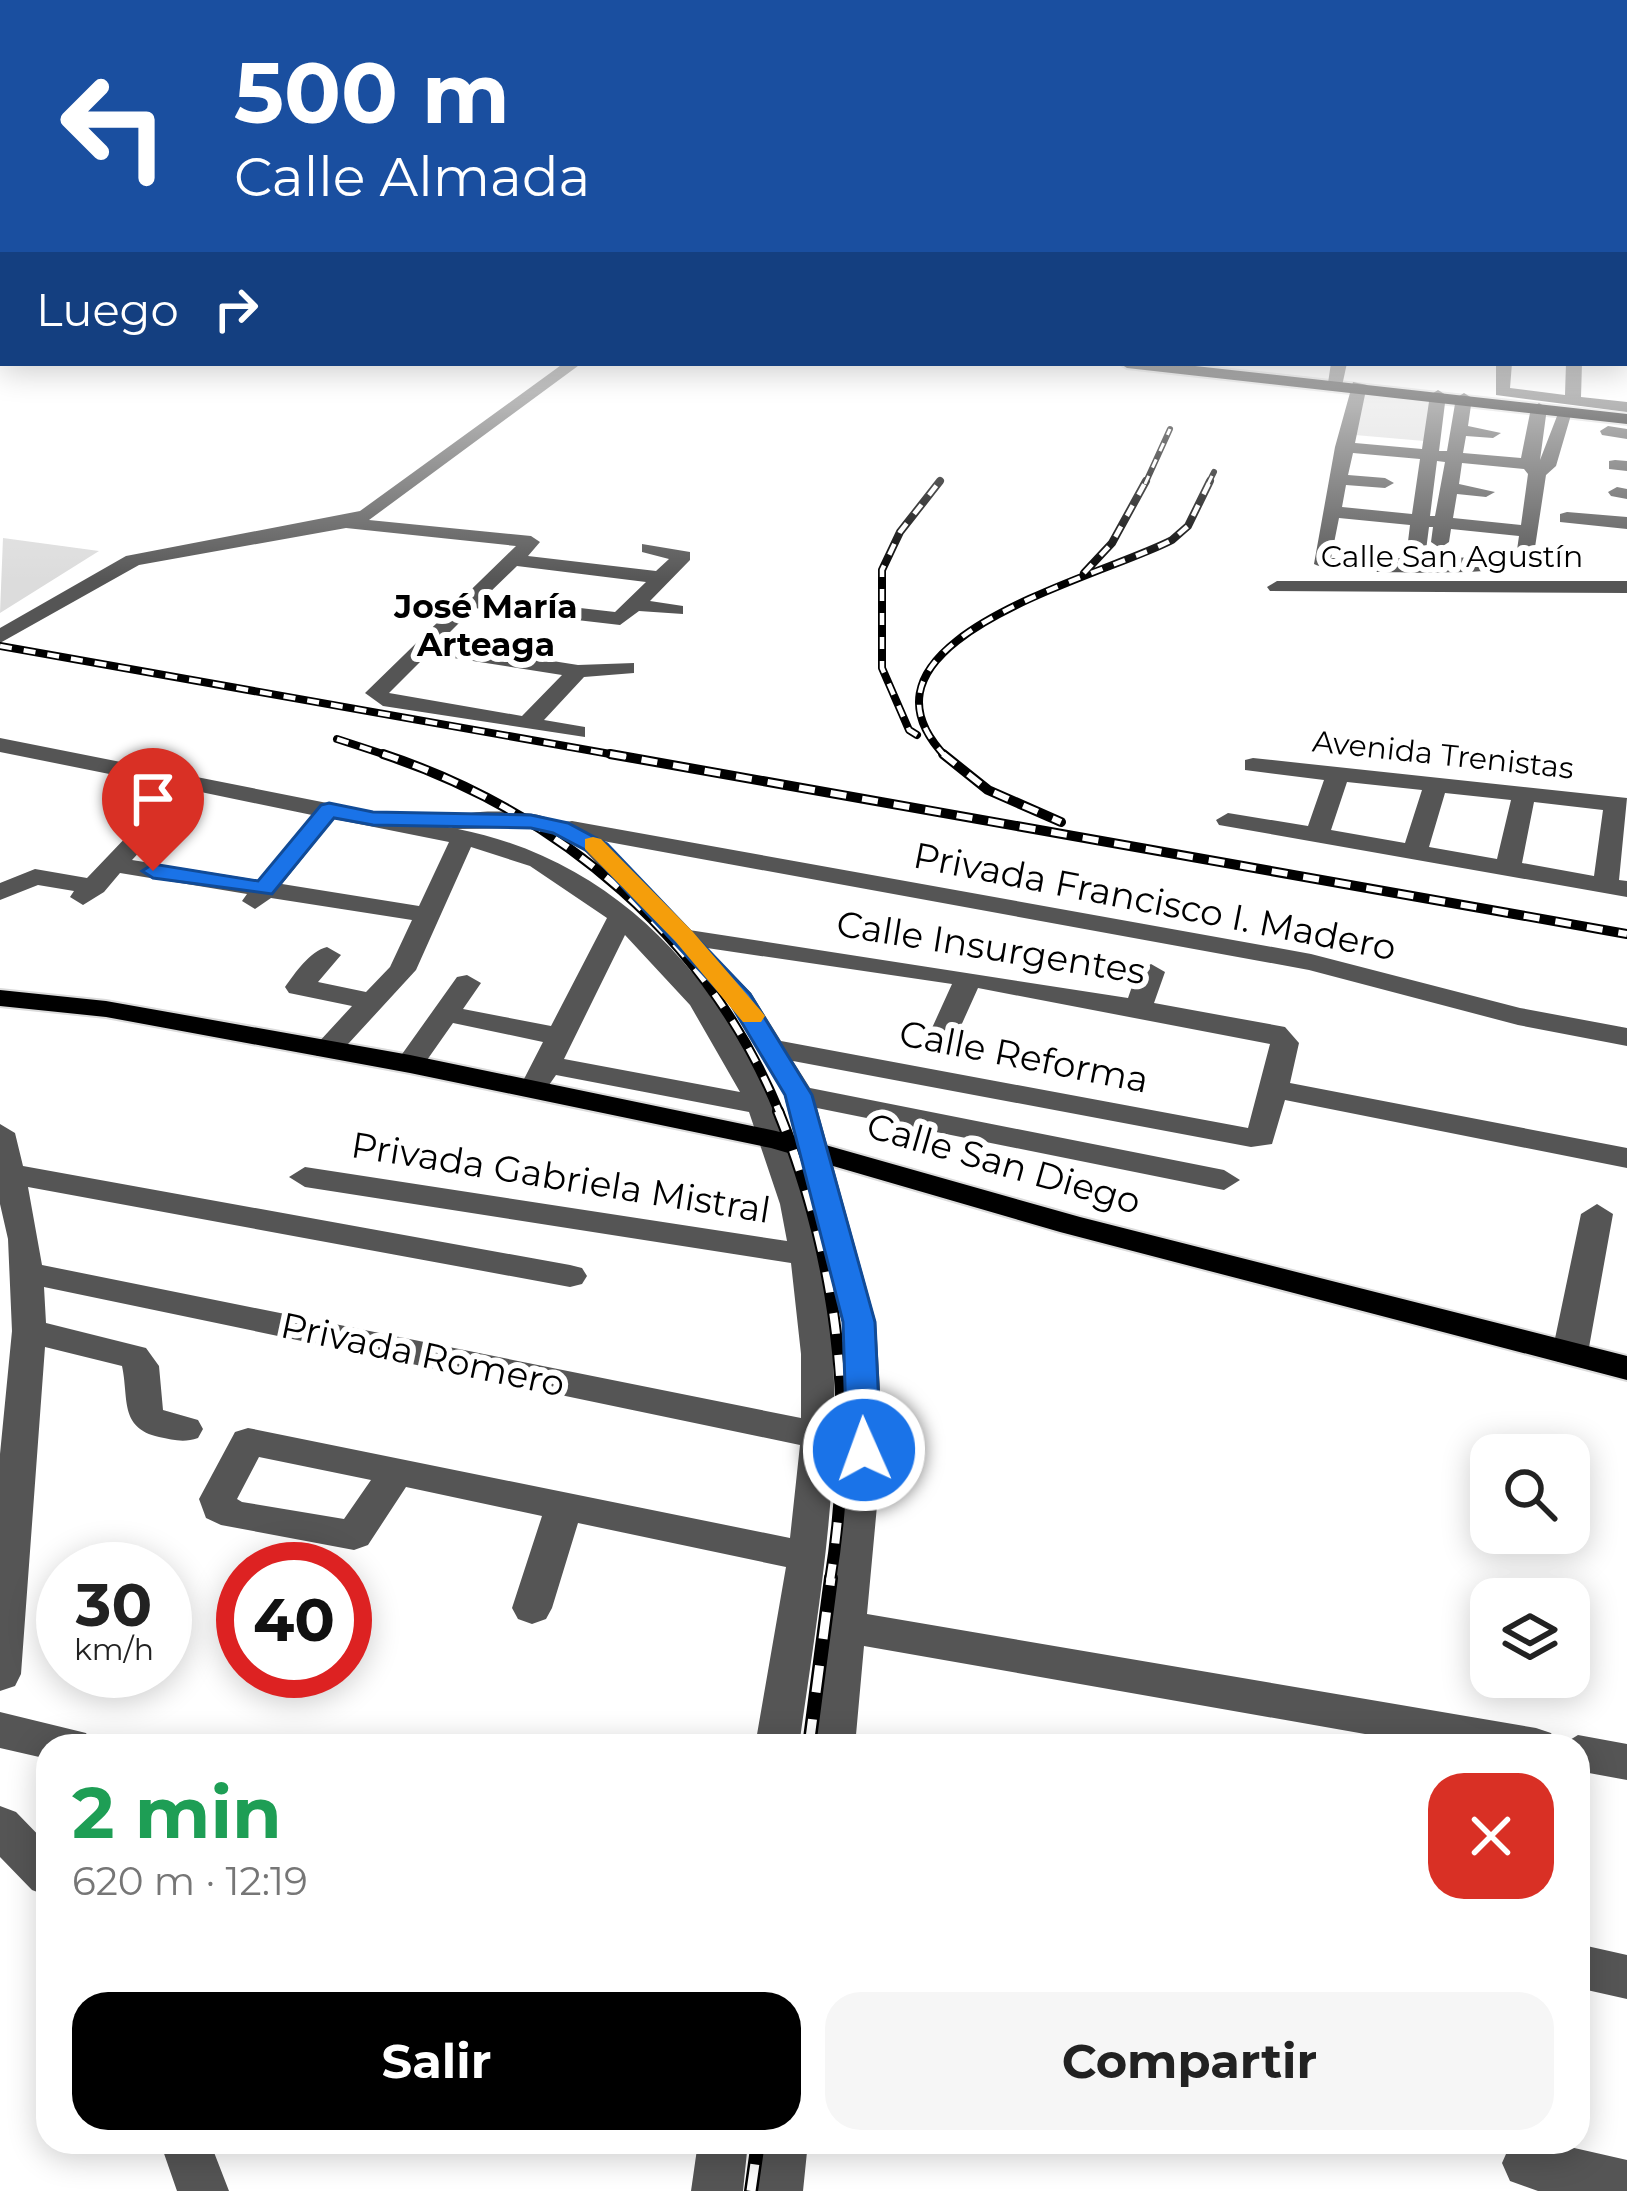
<!DOCTYPE html>
<html lang="es">
<head>
<meta charset="utf-8">
<style>
  body { margin:0; font-family:Montserrat,sans-serif; background:#f6f6f6; color:#222; height:100vh; display:flex; flex-direction:column; font-size:45px; white-space:nowrap }
  * { box-sizing:border-box; margin:0 }
  p { font-size:39px; color:#767676 }
  .icon { flex:none; width:66px; height:66px; fill:none; stroke:currentColor; stroke-width:2; stroke-linecap:round; stroke-linejoin:round }
  .map { position:relative; flex:1; overflow:hidden }
  .drawer { position:absolute; left:36px; top:1734px; width:1554px; height:420px; display:flex; flex-direction:column; background:#fff; border-radius:36px; box-shadow:0 6px 30px #0003 }
  .drawer>* { flex:none }
  .guide { position:absolute; left:0px; top:0px; width:1629px; height:366px; box-shadow:0 6px 30px #0003; background:#1a4fa0; color:#fff; overflow:hidden }
  .controls { position:absolute; left:1470px; top:1434px; display:grid; gap:24px }
  .controls a { display:grid; place-items:center; width:120px; height:120px; border-radius:24px; background:#fff; box-shadow:0 6px 30px #0003; font-size:60px }
  .speed { position:absolute; left:36px; top:1542px; display:flex; gap:24px; font-size:60px; font-weight:700; text-align:center }
  .speed>* { display:grid; place-content:center; width:156px; height:156px; border-radius:50%; background:#fff; box-shadow:0 6px 30px #0003; line-height:1 }
  .speed small { font-size:30px; font-weight:400 }
  .speed .limit { border:18px solid #d22; background:#fff; color:#111 }
  .pin { position:absolute; display:grid; place-items:center; width:102px; height:102px; color:#fff; margin:-123px -51px; border-radius:50% 50% 50% 0; rotate:-45deg; box-shadow:0 0 12px #0007 }
  .pin .icon { rotate:45deg }
  .me { position:absolute; width:132px; margin:-66px; rotate:358deg; stroke-linejoin:round; filter:drop-shadow(0 0 9px #0008) }
  .turn { display:flex; align-items:center; gap:42px; height:252px; padding:0 36px; font-size:54px }
  .turn .icon { width:156px; height:156px; stroke-width:2.5 }
  .turn b { display:block; font-size:84px; line-height:102px }
  .then { display:flex; align-items:center; height:114px; padding:0 36px; background:#0003; gap:24px; font-size:45px }
  .round { display:grid; place-items:center; flex:none; width:126px; height:126px; border-radius:36px; background:#f6f6f6 }
  .head { display:flex; align-items:center; justify-content:space-between; height:204px; padding:0 36px }
  h1 { font-size:72px; font-weight:700; line-height:90px; color:#1e9e55 }
  .cta { display:flex; gap:24px; margin-top:auto; padding:24px 36px }
  .cta a { flex:1; height:138px; border-radius:36px; background:#000; color:#fff; font-size:48px; font-weight:700; line-height:138px; text-align:center }
  .cta a+a { background:#f6f6f6; color:#222 }
  .map>svg:first-child { display:block }
  .green { fill:#dcdcdc }
  .lines { fill:none; stroke-linecap:round; stroke-linejoin:round }
  .major-casing { stroke:#dbdbdb; stroke-width:4 }
  .highway-casing { stroke:#dbdbdb; stroke-width:4 }
  .minor { fill:#555; fill-rule:evenodd }
  .major { fill:#000; fill-rule:evenodd }
  .highway { fill:#000; fill-rule:evenodd }
  .rail-far4-casing { stroke:#000; stroke-width:6 }
  .rail-far3-casing { stroke:#000; stroke-width:8 }
  .rail-far2-casing { stroke:#000; stroke-width:10 }
  .rail-far1-casing { stroke:#000; stroke-width:12 }
  .rail-casing { stroke:#000; stroke-width:14 }
  .rail-far4 { stroke:#fff; stroke-width:3; stroke-dasharray:9; stroke-linecap:butt }
  .rail-far3 { stroke:#fff; stroke-width:4.5; stroke-dasharray:12; stroke-linecap:butt }
  .rail-far2 { stroke:#fff; stroke-width:6; stroke-dasharray:16; stroke-linecap:butt }
  .rail-far1 { stroke:#fff; stroke-width:8; stroke-dasharray:21; stroke-linecap:butt }
  .rail { stroke:#fff; stroke-width:9; stroke-dasharray:27; stroke-linecap:butt }
  .route { fill:#1a73e8; stroke:#114b97; stroke-width:3 }
  .slow { fill:#f59e0b }
  .labels { text-anchor:middle; stroke-width:12; stroke-linejoin:round; paint-order:stroke }
  .far-street-label { font-size:30px; fill:#000; stroke:#fff }
  .far-neighbourhood-label { font-size:33px; font-weight:bold; fill:#000; stroke:#fff }
  .street-label { font-size:36px; fill:#000; stroke:#fff }
</style>
</head>
<body>
<div class="map">
<svg width="1627" height="2191" viewBox="0 0 1627 2191">
  <rect width="100%" height="100%" fill="#fff"/>
  <path class="green" d="M1364 391 1431 397 1424 441 1355 435Z
    M3 538 99 551 0 613Z"/>
  <g class="lines">
    <g class="major-casing">
      <path id="major" d="M0 302H3L0 312Z
        M1119 363H1168L1627 414V424L1127 368Z
        M0 990 106 1001 410 1055 776 1131 1080 1217 1627 1356V1380L1060 1232 771 1148 410 1073 106 1017 0 1006Z"/>
    </g>
    <g class="highway-casing">
      <path id="highway" d="M3 274V285L0 286V275Z"/>
    </g>
    <path class="minor" d="M1626 274H1627V278H1626Z
      M0 320H3V329H0Z
      M1626 324H1627V332H1626Z
      M1626 356 1627 366 1621 364 1626 363Z
      M564 363H582L369 520 531 536 540 542 528 556 656 571 669 559 642 552V544L690 552V560L650 601 683 606V614L639 611 620 625 474 608 439 643 578 665 634 663V673L584 677 544 720 585 727V737L383 706 365 693 516 546 346 528 139 565 0 643V628L126 556 360 511ZM517 566 646 582 615 612 485 597ZM428 654 562 675 522 716 389 693Z
      M1331 363H1347L1342 386 1328 383Z
      M1496 363H1512L1510 388 1565 395 1566 363H1582L1581 397 1627 402V412L1496 395Z
      M1353 382 1367 385 1355 443 1422 449 1430 395 1438 390 1446 395 1439 451H1447L1456 398 1464 393 1472 398 1468 426 1501 433 1493 438 1466 436 1463 453 1521 458 1531 408 1539 403 1547 408 1540 460 1559 411 1573 408 1556 466 1546 475 1532 567C1499 573 1340 577 1314 564L1335 447ZM1353 453 1420 459 1412 514 1342 507 1346 485 1385 488 1394 483 1385 478 1348 475ZM1437 461 1445 462 1435 516H1430ZM1462 463 1524 469 1528 474 1521 525 1453 518 1457 494 1486 497 1495 492 1459 484ZM1339 518 1410 525 1406 558H1331ZM1429 527H1433L1431 542 1440 548 1449 542 1451 529 1519 536 1516 557 1425 558Z
      M1608 426 1627 429V439L1602 435 1600 431Z
      M1615 460 1627 461V471L1609 469V461Z
      M1617 487 1627 489V499L1611 496 1608 492Z
      M1567 512 1627 517V529L1560 522V514Z
      M1277 581H1627V593L1270 591 1267 587Z
      M0 738 453 828 445 822C461 808 511 811 533 814 548 816 557 824 572 821L1311 954 1520 1008 1627 1028V1046L1518 1025 1309 970 603 841 689 930 1128 998 1137 972 1151 964 1165 972 1154 1003 1285 1027 1299 1043 1290 1083 1627 1148V1168L1285 1100 1272 1144 1251 1147 793 1061 810 1088 1224 1170 1240 1180 1224 1190 817 1108 876 1322 883 1441 867 1614 1536 1728 1551 1733 1558 1746H1433L864 1646 855 1746H811L847 1441 842 1322 814 1214C855 1409 826 1553 799 1746H755L786 1567 578 1523 552 1608 546 1619 532 1624 518 1619 512 1608 542 1516 406 1487 368 1545 354 1550 221 1525 206 1518 199 1499 235 1432 248 1428 790 1538 800 1445 44 1287 46 1323 146 1348 159 1366 163 1410 198 1420 203 1429 198 1438C184 1443 173 1440 159 1437 119 1428 129 1398 122 1366L45 1347 21 1674 15 1686 0 1691V1454L12 1331 8 1239 0 1204V1124L15 1133 23 1166 570 1265 582 1268 587 1276 582 1284 570 1287 28 1187 42 1265 801 1418V1354L791 1263 305 1187 289 1177 305 1167 787 1241 780 1204 749 1112 556 1075 549 1085H529L524 1079 543 1042 453 1023 420 1070H400L395 1064 457 977 467 975 481 983 463 1009 551 1026 607 918 530 866 471 847 416 970 337 1056H317L312 1050 317 1044 352 1006 289 993 285 987C295 973 310 951 327 947L341 955 318 982 366 992 390 967 412 920 271 898 255 909 242 901 247 894 120 873 104 892 83 905 70 897 74 891 38 885 0 900V883L35 869 87 878 174 787 0 752ZM196 791 312 815 258 880 132 860ZM334 819 449 842 419 906 282 884ZM529 828 578 844 730 1003 784 1095 810 1198C753 1024 648 867 458 829ZM625 935 690 1005 740 1092 564 1059ZM707 948 952 984 932 1028 946 1037 960 1028 978 988 1270 1044 1248 1128 781 1041 751 993ZM259 1457 371 1480 344 1519 242 1502 237 1499Z
      M1253 758 1627 798 1619 880 1627 881V897L1219 825 1216 820 1228 813 1308 826 1324 780 1245 770V760ZM1347 782 1422 790 1405 843 1331 830ZM1445 793 1511 800 1497 859 1429 847ZM1534 802 1603 810 1594 876 1522 863Z
      M1597 1204 1613 1214 1588 1353 1582 1362H1558L1552 1353 1581 1214Z
      M0 1712 86 1733 93 1746H48V1759L0 1748Z
      M1578 1735 1627 1744V1780L1578 1771V1746H1560Z
      M0 1806 16 1812 48 1845V1896L32 1890 0 1857Z
      M1578 1944 1627 1955V1999L1578 1988Z
      M160 2142H210L229 2191H177Z
      M698 2142H748L743 2191H691Z
      M758 2142H808L803 2191H751Z
      M1517 2142H1548L1627 2160V2191H1538L1510 2181 1502 2163 1510 2145Z"/>
    <use href="#major" class="major"/>
    <use href="#highway" class="highway"/>
    <g class="rail-far4-casing">
      <path id="rail-far4" d="M1145 484 1170 429
        M1208 484 1214 472"/>
    </g>
    <g class="rail-far3-casing">
      <path id="rail-far3" d="M1084 573 1112 543 1146 481
        M0 646 627 757
        M917 735 909 730 882 668V570L900 532 940 481
        M337 739 392 757
        M946 757C834 640 1102 577 1172 540L1188 526 1210 481"/>
    </g>
    <g class="rail-far2-casing">
      <path id="rail-far2" d="M383 754C561 813 709 939 780 1114
        M610 754 1627 934
        M943 754 988 790 1061 822"/>
    </g>
    <g class="rail-far1-casing">
      <path id="rail-far1" d="M778 1111C840 1263 856 1420 830 1581"/>
    </g>
    <g class="rail-casing">
      <path id="rail" d="M809 1746 831 1578
        M751 2191 758 2142"/>
    </g>
    <use href="#rail-far4" class="rail-far4"/>
    <use href="#rail-far3" class="rail-far3"/>
    <use href="#rail-far2" class="rail-far2"/>
    <use href="#rail-far1" class="rail-far1"/>
    <use href="#rail" class="rail"/>
  </g>
  <linearGradient id="sky" x2="0" y2="1"><stop stop-color="#8cadcc"/><stop offset="0.47" stop-color="#fff"/><stop offset="1" stop-color="#fff" stop-opacity="0"/></linearGradient>
  <rect width="1627" height="581" fill="url(#sky)"/>
  <path class="route" d="M329 803 373 812 531 815 568 823 607 844 750 994 812 1095 875 1322 881 1450 876 1459H852L847 1450 843 1322 785 1095 730 1003 591 853 553 833 531 828 373 825 334 818 272 894 153 878 142 871 153 864 258 881 321 805Z"/>
  <path class="slow" d="M593 837 601 839 693 932 761 1011 765 1016 761 1022H743L676 942 585 849V839Z"/>
  <g class="labels">
    <g class="far-street-label">
      <text x="1452" y="567">Calle San Agustín</text>
      <text transform="translate(1443 755) rotate(6)" y="10">Avenida Trenistas</text>
    </g>
    <g class="far-neighbourhood-label">
      <text x="486" y="618">José María<tspan x="486" dy="38">Arteaga</tspan></text>
    </g>
    <g class="street-label">
      <text transform="translate(1155 901) rotate(11)" y="13">Privada Francisco I. Madero</text>
      <text transform="translate(991 947) rotate(9)" y="13">Calle Insurgentes</text>
      <text transform="translate(1024 1056) rotate(11)" y="13">Calle Reforma</text>
      <text transform="translate(1004 1163) rotate(16)" y="13">Calle San Diego</text>
      <text transform="translate(561 1177) rotate(9)" y="13">Privada Gabriela Mistral</text>
      <text transform="translate(423 1354) rotate(12)" y="13">Privada Romero</text>
    </g>
  </g>
</svg>
<div class="controls">
<a><svg class="icon" aria-label="search" viewBox="0 0 24 24"><circle cx="10" cy="10" r="6"/><path d="M15 15l6 6"/></svg></a>
<a><svg class="icon" aria-label="layers" viewBox="0 0 24 24"><path d="M12 4l9 5-9 5-9-5zM3 14l9 5 9-5"/></svg></a>
</div>
<div class="speed"><div>30<small>km/h</small></div><div class="limit">40</div></div>
<div class="pin" style="left:153px;top:871px;background:#d93025"><svg class="icon" aria-label="arrive" viewBox="0 0 24 24"><path d="M6 21V4h12l-3 4 3 4H6"/></svg></div>
<svg class="me" style="left:864px;top:1450px" viewBox="-20 -20 40 40"><circle r="17" fill="#1a73e8" stroke="#fff" stroke-width="3"/><path d="M0-11L8 9 0 5-8 9z" fill="#fff"/></svg>
<div class="guide">
<div class="turn"><svg class="icon" aria-label="left" viewBox="0 0 24 24"><path d="M17 20v-9H6M10 6l-5 5 5 5"/></svg><div><b>500 m</b>Calle Almada</div></div>
<div class="then">Luego<svg class="icon" aria-label="right" viewBox="0 0 24 24"><path d="M7 20v-9h11M14 6l5 5-5 5"/></svg></div>
</div>
<section class="drawer">
<div class="head"><div><h1>2 min</h1><p>620 m · 12:19</p></div><a class="round" style="background:#d93025;color:#fff"><svg class="icon" aria-label="close" viewBox="0 0 24 24"><path d="M6 6l12 12M18 6L6 18"/></svg></a></div>
<div class="cta"><a>Salir</a><a>Compartir</a></div>
</section>
</div>
</body>
</html>
